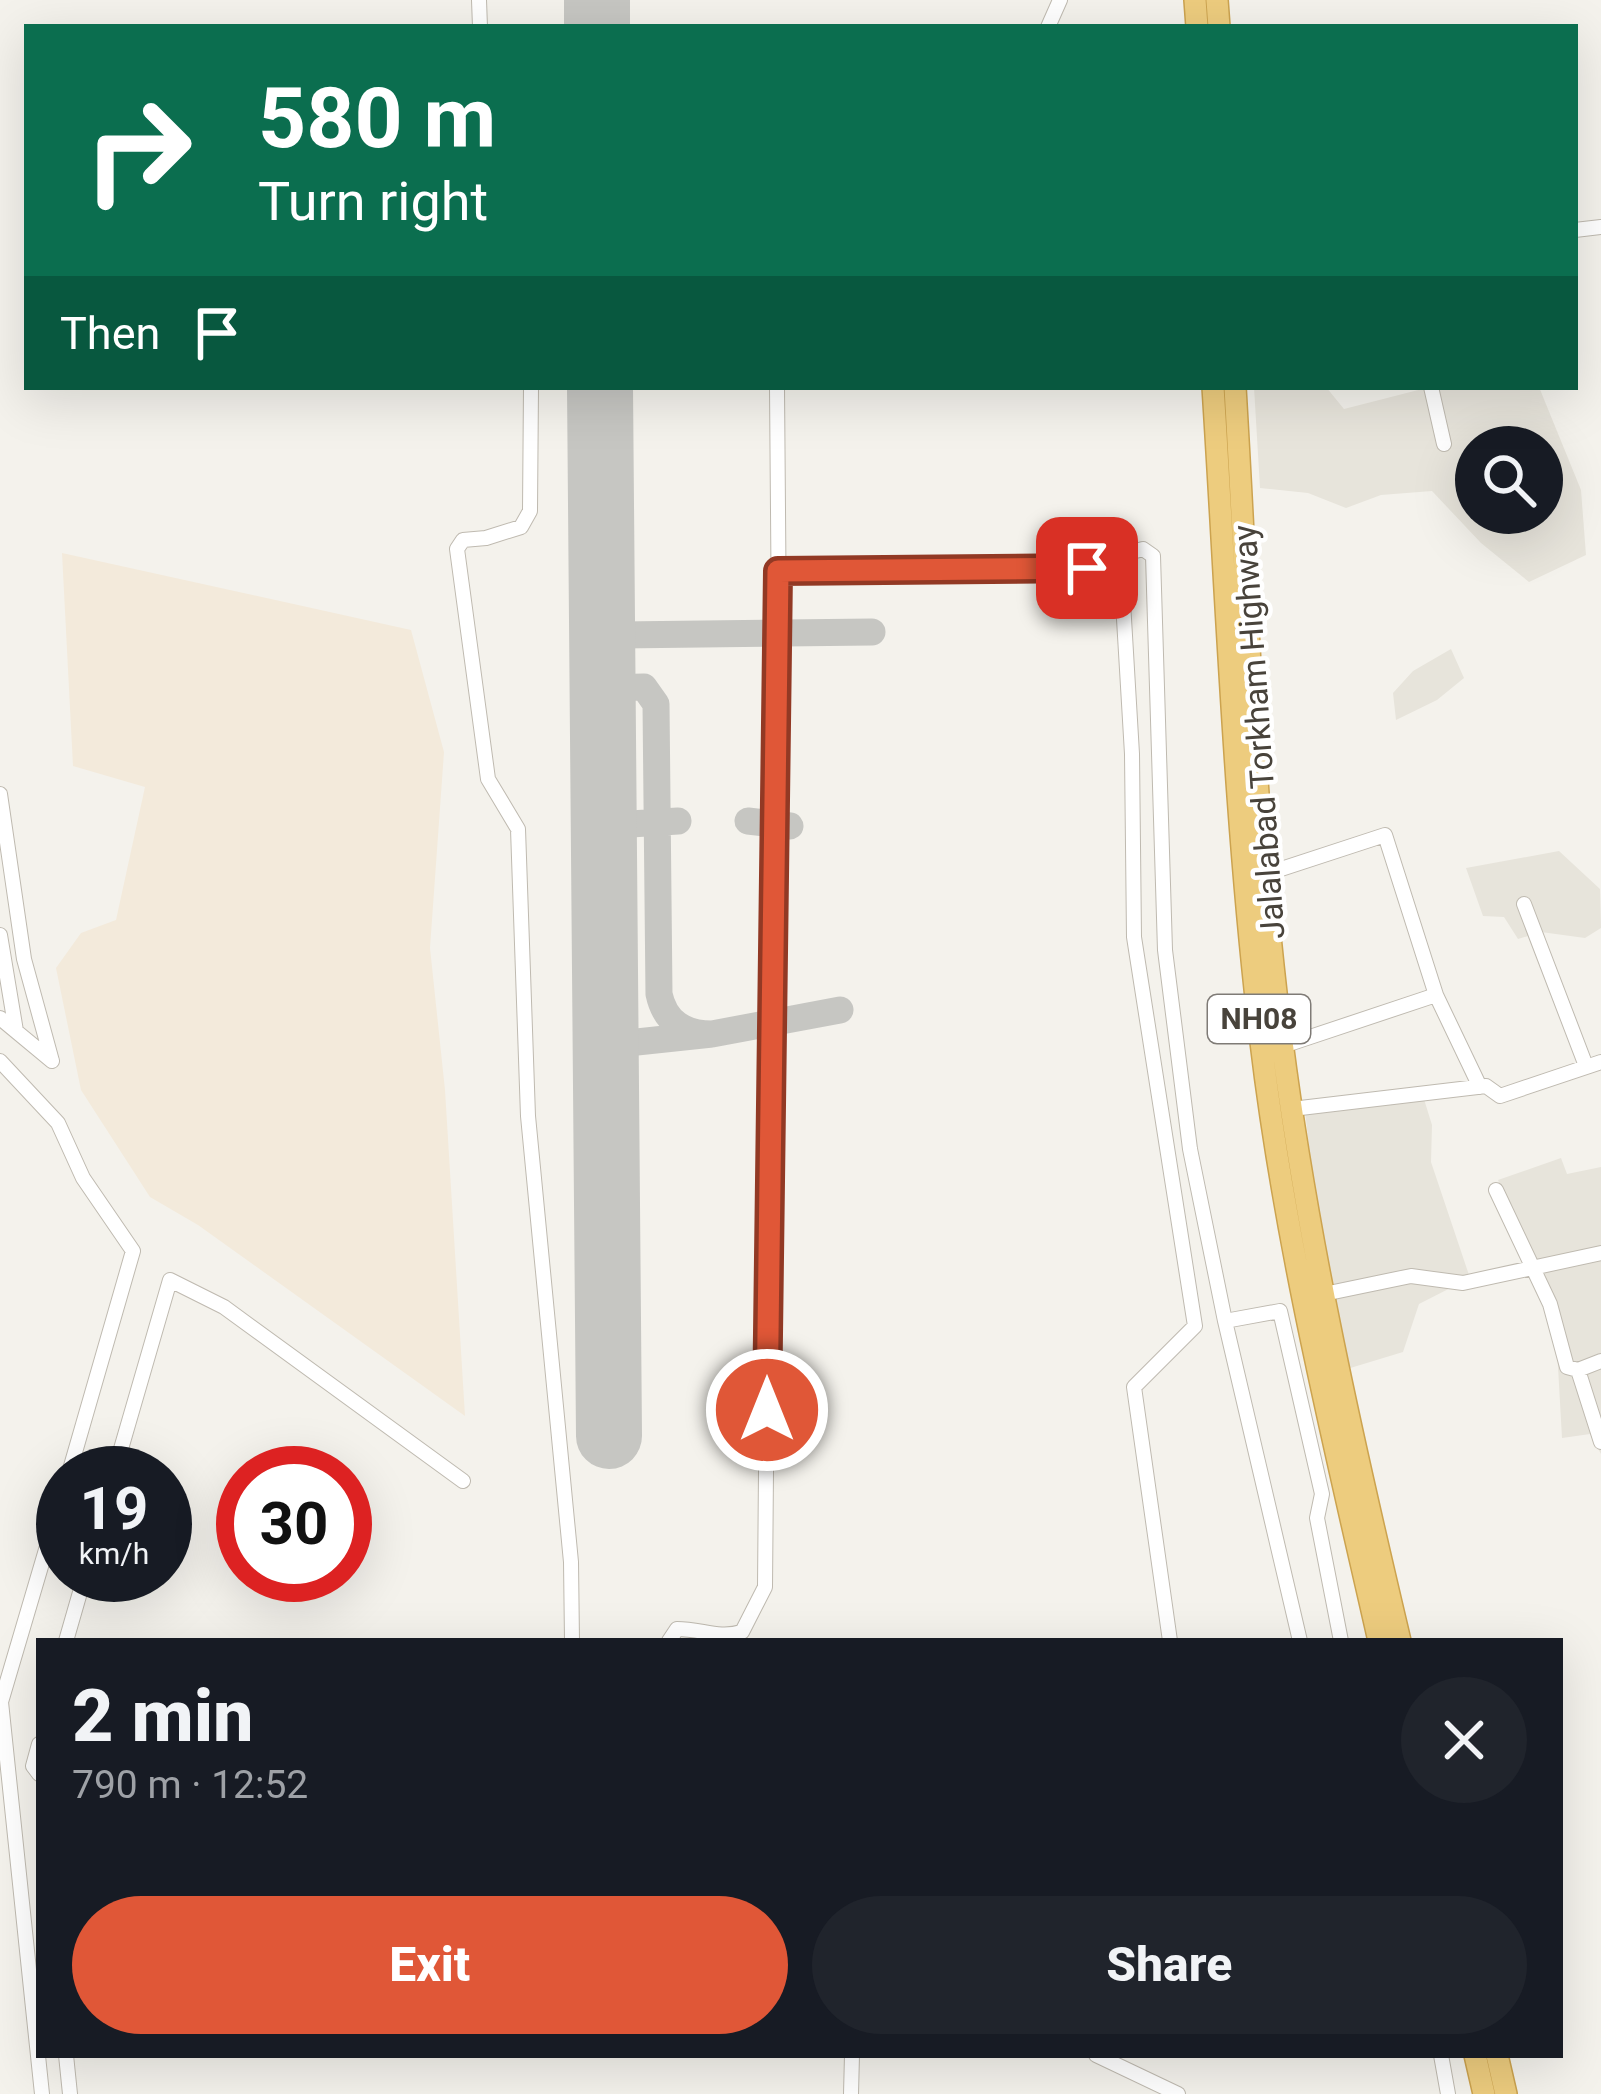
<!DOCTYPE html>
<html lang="en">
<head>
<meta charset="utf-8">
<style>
  body { margin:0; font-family:Roboto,sans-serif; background:#20242c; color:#f1f3f6; height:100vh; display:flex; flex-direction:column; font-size:45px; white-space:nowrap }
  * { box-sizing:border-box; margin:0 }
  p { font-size:39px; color:#9ea1a6 }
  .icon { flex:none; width:66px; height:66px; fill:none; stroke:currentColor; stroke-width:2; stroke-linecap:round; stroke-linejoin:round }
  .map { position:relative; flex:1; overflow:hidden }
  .sheet { position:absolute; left:36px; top:1638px; width:1527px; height:420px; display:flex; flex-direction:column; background:#171b24; border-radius:0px; box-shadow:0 12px 48px #0002 }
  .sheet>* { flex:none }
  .banner { position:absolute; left:24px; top:24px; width:1554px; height:366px; border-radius:0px; box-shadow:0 12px 48px #0002; background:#0b6e4f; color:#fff; overflow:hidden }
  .controls { position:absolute; left:1455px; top:426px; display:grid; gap:24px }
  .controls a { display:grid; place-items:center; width:108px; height:108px; border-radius:50%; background:#171b24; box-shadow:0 12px 48px #0002; font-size:60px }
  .speed { position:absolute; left:36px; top:1446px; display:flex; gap:24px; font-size:60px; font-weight:700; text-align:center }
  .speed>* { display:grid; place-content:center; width:156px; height:156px; border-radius:50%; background:#171b24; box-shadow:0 12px 48px #0002; line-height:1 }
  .speed small { font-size:30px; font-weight:400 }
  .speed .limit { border:18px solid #d22; background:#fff; color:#111 }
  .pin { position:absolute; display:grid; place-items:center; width:102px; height:102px; color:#fff; margin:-51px; border-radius:24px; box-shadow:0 6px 18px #0006 }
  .me { position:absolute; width:132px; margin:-66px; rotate:0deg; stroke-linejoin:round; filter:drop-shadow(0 0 9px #0008) }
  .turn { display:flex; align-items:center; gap:42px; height:252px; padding:0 36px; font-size:54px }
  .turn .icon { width:156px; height:156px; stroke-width:2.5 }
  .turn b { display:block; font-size:84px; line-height:102px }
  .then { display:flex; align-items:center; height:114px; padding:0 36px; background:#0003; gap:24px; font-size:45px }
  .round { display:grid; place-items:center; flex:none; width:126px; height:126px; border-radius:63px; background:#20242c }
  .headline { display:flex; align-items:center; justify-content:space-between; height:204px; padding:0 36px }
  h1 { font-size:72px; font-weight:800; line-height:90px }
  .action { display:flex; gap:24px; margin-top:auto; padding:24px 36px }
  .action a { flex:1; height:138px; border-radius:72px; background:#e05737; color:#fff; font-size:48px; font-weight:800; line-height:138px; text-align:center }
  .action a+a { background:#20242c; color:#f1f3f6 }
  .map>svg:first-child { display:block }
  .residential { fill:#e7e4db; fill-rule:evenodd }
  .commercial { fill:#f3eadb }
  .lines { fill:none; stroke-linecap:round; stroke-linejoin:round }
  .taxiway { stroke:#c6c6c2; stroke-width:27 }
  .runway { stroke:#c6c6c2; stroke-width:66 }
  .minor-casing { stroke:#bfbab0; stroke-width:16 }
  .highway-casing { stroke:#cca34f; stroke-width:24 }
  .minor { stroke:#fff; stroke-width:14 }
  .highway { stroke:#edcc7e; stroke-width:21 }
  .route-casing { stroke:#923924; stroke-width:30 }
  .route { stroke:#e05737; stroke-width:21 }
  .labels { text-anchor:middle; stroke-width:9; stroke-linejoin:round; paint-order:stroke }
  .shield { fill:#fff; stroke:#7f7b76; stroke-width:3 }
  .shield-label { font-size:30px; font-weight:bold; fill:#48433b }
  .street-label { font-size:33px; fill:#48433b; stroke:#fff }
</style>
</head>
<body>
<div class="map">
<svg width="1601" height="2094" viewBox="0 0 1601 2094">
  <rect width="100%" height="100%" fill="#f4f2ec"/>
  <path class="residential" d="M1254 387H1326L1344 409 1430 387H1539L1581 490 1586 555 1529 582 1481 543 1432 491 1381 495 1346 508 1308 493 1260 488ZM1476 447H1542V513H1476Z
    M1451 649 1464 678 1437 700 1396 720 1393 693 1413 671Z
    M1559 851 1600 889 1601 928 1585 938 1541 932 1518 939 1504 917 1483 916 1466 868Z
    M1423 1096 1432 1125 1431 1162 1470 1278 1419 1304 1403 1352 1347 1369 1320 1243 1305 1111Z
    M1561 1158 1567 1174 1601 1167V1454L1590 1434 1562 1438 1556 1331 1498 1180Z"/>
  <path class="commercial" d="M62 553 411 630 444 752 430 948 445 1090 465 1416 198 1225 150 1197 81 1090 56 968 81 933 116 920 145 787 73 766Z"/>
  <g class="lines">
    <path class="taxiway" d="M600 397 601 387
      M601 611 608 629 620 635 872 632
      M603 688 644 687 656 704 659 994C665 1022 684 1034 712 1034
      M603 812 615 825 678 821
      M748 821 790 826
      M605 1034 618 1044 712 1034 840 1010"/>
    <path class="runway" d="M597 0V27
      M600 387 609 1436"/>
    <g class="minor-casing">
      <path id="minor" d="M479 0 480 27
        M1048 27 1060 0
        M1575 230 1601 227
        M531 387 530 511 521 527 486 538 463 540 457 549 488 779 518 829 528 1116 571 1562 572 1641
        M1431 387 1444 444
        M779 571 1087 568 1114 574 1122 585 1132 754 1134 937 1195 1326 1134 1387 1170 1641
        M1118 580 1127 570 1128 553 1143 549 1153 556 1165 950 1190 1149 1225 1321 1280 1311 1322 1494 1317 1518 1341 1641
        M0 794 24 959 52 1061
        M1266 874 1385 835 1436 995 1480 1087
        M1524 904 1586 1066
        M0 935 16 1031
        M0 1018 52 1061
        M1283 1046 1436 995
        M0 1061 58 1123 83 1178 133 1251 69 1473
        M1292 1109 1486 1086 1500 1096 1601 1062
        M1496 1190 1550 1304 1567 1367 1578 1370 1601 1442
        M1324 1294 1411 1276 1463 1283 1601 1253
        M1225 1321 1300 1641
        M1578 1370 1601 1361
        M114 1473 170 1280 224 1307 463 1481
        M66 1641 85 1575
        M669 1641 677 1629C702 1629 718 1639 742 1632L765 1587 769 1122 779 634 777 387
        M39 1744 33 1766 39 1774
        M66 2055 70 2094
        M1096 2055 1178 2094
        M1441 2055 1448 2094
        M42 2094 1 1702 63 1492
        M851 2094 852 2055"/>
    </g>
    <g class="highway-casing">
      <path id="highway" d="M1195 0 1197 27
        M1217 0 1219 27
        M1213 387C1227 605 1235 825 1261 1042 1285 1244 1334 1443 1379 1641
        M1235 387C1248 605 1254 825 1282 1042 1308 1244 1353 1443 1400 1641
        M1475 2055 1484 2094
        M1497 2055 1506 2094"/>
    </g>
    <use href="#minor" class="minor"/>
    <use href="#highway" class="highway"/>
  </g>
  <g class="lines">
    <g class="route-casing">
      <path id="route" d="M767 1410 778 571 1087 568"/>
    </g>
    <use href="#route" class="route"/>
  </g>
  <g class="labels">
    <rect class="shield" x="1208" y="995" width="102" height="48" rx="9"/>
    <g class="shield-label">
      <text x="1259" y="1029">NH08</text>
    </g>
    <g class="street-label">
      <text transform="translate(1258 732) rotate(-94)" y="12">Jalalabad Torkham Highway</text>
    </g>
  </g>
</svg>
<div class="controls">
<a><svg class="icon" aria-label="search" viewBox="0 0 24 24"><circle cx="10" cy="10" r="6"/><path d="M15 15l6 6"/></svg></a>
</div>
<div class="speed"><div>19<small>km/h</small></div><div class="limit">30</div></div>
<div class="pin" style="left:1087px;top:568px;background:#d93025"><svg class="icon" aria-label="arrive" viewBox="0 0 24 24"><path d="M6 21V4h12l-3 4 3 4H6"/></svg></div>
<svg class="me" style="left:767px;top:1410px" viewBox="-20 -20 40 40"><circle r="17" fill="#e05737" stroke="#fff" stroke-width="3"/><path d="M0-11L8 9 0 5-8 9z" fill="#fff"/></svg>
<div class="banner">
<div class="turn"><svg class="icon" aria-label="right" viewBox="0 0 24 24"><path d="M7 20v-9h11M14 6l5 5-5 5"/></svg><div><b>580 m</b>Turn right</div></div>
<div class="then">Then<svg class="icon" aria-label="arrive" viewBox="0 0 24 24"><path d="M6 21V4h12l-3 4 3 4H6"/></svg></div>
</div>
<section class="sheet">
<div class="headline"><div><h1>2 min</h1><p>790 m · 12:52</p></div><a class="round"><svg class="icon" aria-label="close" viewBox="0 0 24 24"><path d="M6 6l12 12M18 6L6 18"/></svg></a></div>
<div class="action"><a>Exit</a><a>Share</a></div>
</section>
</div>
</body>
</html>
